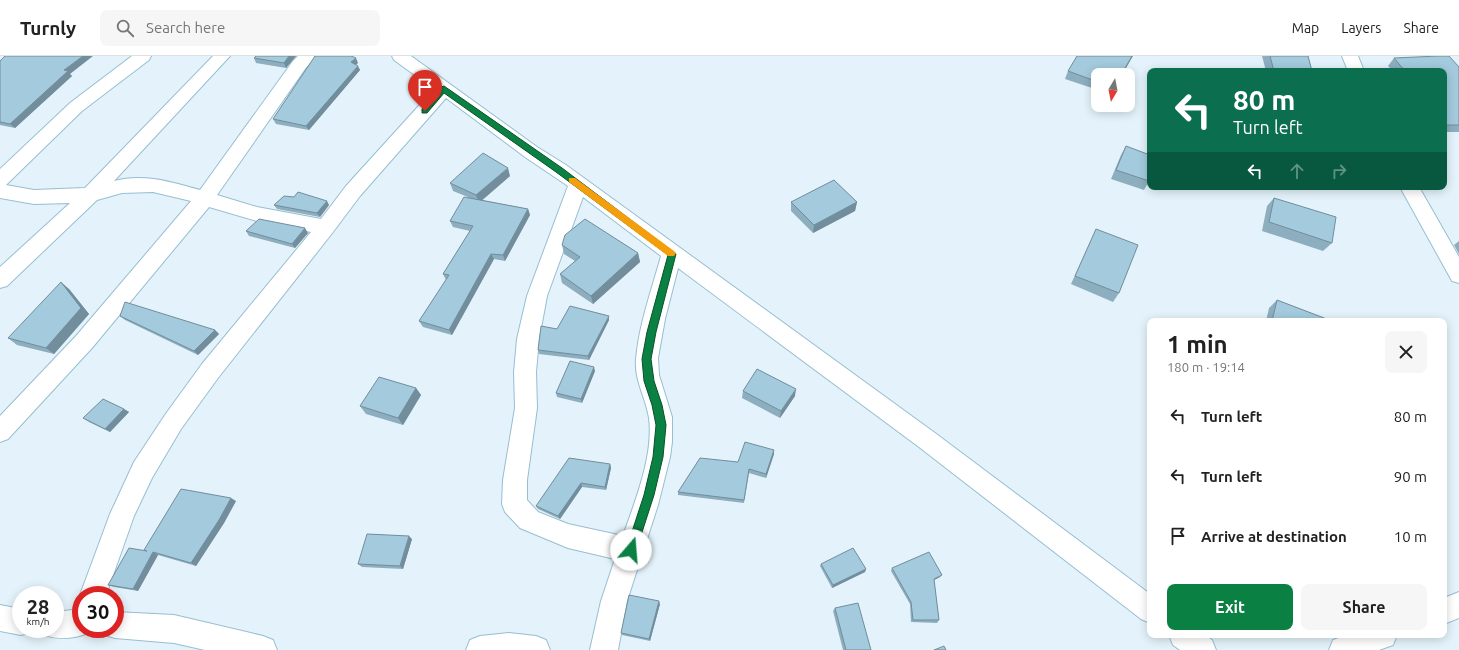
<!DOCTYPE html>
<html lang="en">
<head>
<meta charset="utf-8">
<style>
  body { margin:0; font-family:Ubuntu,sans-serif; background:#f6f6f6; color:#222; height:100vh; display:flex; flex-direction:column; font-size:15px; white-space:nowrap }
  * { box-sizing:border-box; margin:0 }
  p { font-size:13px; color:#767676 }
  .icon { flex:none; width:22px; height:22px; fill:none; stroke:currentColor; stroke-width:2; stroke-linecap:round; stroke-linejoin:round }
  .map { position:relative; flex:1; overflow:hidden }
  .drawer { position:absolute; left:1147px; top:262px; width:300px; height:320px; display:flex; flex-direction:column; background:#fff; border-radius:8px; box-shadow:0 2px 10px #0003 }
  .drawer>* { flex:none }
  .banner { position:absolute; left:1147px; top:12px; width:300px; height:122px; border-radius:8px; box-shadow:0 2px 10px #0003; background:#0b6e4f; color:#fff; overflow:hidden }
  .needle { width:26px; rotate:190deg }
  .controls { position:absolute; left:1091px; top:12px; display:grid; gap:8px }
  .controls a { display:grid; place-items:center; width:44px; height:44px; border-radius:8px; background:#fff; box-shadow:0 2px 10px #0003; font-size:20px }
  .speed { position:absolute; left:12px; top:530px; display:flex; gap:8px; font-size:20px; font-weight:700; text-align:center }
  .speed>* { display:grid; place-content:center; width:52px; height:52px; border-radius:50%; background:#fff; box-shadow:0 2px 10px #0003; line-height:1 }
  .speed small { font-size:10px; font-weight:400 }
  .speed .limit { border:6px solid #d22; background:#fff; color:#111 }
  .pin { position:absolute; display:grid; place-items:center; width:34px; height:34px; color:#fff; margin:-41px -17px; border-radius:50% 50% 50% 0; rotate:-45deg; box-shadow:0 0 4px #0007 }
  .pin .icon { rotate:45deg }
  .me { position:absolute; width:44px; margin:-22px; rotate:18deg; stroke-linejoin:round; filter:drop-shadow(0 0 3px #0008) }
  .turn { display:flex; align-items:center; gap:14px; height:84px; padding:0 20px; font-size:18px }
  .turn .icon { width:52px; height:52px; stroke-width:2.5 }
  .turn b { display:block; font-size:28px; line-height:34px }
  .lanes { display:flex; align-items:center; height:38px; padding:0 20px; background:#0003; justify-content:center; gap:20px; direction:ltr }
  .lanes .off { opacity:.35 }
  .round { display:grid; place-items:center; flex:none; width:42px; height:42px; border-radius:8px; background:#f6f6f6 }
  .head { display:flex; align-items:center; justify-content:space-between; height:68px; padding:0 20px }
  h1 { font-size:24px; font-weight:700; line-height:30px }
  .cta { display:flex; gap:8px; margin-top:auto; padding:8px 20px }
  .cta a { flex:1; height:46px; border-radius:8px; background:#0b8043; color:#fff; font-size:16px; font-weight:700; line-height:46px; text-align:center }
  .cta a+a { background:#f6f6f6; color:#222 }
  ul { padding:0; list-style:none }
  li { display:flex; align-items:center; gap:12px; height:60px; padding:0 20px }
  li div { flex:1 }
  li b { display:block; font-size:15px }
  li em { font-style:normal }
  header { display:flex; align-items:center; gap:24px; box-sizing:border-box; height:56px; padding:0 20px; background:#fff; border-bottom:1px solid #e0e0e0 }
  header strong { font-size:19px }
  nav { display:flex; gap:22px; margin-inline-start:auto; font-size:14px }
  .search { width:280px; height:36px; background:#f6f6f6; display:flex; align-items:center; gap:10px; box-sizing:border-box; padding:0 14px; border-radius:8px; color:#767676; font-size:15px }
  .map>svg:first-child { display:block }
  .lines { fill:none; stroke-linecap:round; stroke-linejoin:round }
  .minor-casing { stroke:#97bed1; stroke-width:2 }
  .minor { fill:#fff; fill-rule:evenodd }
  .wall { fill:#8caebe }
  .shaded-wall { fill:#728d9b }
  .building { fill:#a3cadd; stroke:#728d9b }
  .route { fill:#0b8043; stroke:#07532c }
  .slow { fill:#f59e0b }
</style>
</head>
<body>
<header>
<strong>Turnly</strong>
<div class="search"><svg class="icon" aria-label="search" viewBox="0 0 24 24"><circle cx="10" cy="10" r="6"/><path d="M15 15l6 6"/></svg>Search here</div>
<nav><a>Map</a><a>Layers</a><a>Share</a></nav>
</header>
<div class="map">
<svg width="1459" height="594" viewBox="0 0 1459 594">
  <rect width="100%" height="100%" fill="#e4f3fb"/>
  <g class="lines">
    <g class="minor-casing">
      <path id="minor" d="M132 0H151L149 4 82 55 6 129 34 134 85 132 213 0H230L114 125C143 117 172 126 200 134L293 5 298 0H316L305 13 217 139 257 151 321 163 346 130 434 33 394 4 392 0H411L537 91 566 109 935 377 1150 538V567L1141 563 919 391 678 212 665 263 658 302 659 319 672 361V386L670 401 658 449 627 545 618 594H590L601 545 615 503 568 492 520 472 505 456 502 448 503 424 515 352 514 316 517 283 527 240 568 130 525 101 446 42 360 140 333 176 218 322 181 373 152 422 134 460 106 539H81V542L80 539 110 458 134 406 165 359 202 308 311 176 257 165 209 151 92 292 8 383 0 386V360L76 280 191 145 153 136 122 137 97 144 7 230 0 232V211L70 147 34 148 0 142V113L70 47ZM583 141 661 200C652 233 639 268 636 303 634 324 646 342 649 362 654 399 635 445 623 480L568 468 538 456 527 444V424L537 352 536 316 539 283 547 240Z
        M1342 0H1358L1364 15H1348Z
        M1400 131H1419L1459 201V227L1452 225Z
        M1459 536V562L1444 568V542Z
        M0 549 21 553V573H32L31 576 21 579 0 575Z
        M81 553V573H92L91 576C76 582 61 585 45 579L43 573H55V556Z
        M115 556 174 559 263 580 273 584 277 594H205L174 587 115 582 105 579 103 573H115Z
        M509 577 536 580 546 584 550 594H466L470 584 480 580Z
        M1169 579H1205L1212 584 1216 594H1180L1173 589Z
        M1347 579H1397L1393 589 1379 594H1329L1333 584Z"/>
    </g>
    <use href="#minor" class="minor"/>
  </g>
  <path class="wall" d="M256 0H296L286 12 256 7 254 2Z
    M1262 0H1308L1312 15H1266Z
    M1394 2 1459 11V76H1444V15H1393L1388 10Z
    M0 5 70 18 72 20 15 72 0 69Z
    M358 7 356 9 360 14 309 74 276 68 273 63Z
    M1068 15 1098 19V34L1065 23Z
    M1126 90 1149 125 1144 134 1111 123 1121 99Z
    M510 120 482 144 528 153 530 159 505 205 494 203 452 279 423 271 419 265 446 224 443 218 470 175 453 171 450 165 468 141 453 135 450 127Z
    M1274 142 1332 187 1323 195 1262 175 1267 150Z
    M791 146H857L855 155 813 177 791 155Z
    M274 149H329L320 161 277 153Z
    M1096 173 1119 237 1113 246 1071 228 1092 182Z
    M246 175 308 177 295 192 249 180Z
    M1459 185V198L1454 189Z
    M562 189 638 197 640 206 593 248 562 227 560 218 575 205 564 198Z
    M69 233 89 258 54 298 17 289 8 282Z
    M1277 244 1332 265H1266L1269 252Z
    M120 260 215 274 219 278 198 299 125 264Z
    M609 264 589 304 539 298 538 294 557 273Z
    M595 315 582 347 557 341 556 337Z
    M416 332 421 339 403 369 366 358 360 350Z
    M743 335 795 340 780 362 742 342Z
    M124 353 129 356 110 376 89 366 83 362Z
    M774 394V398L766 422 749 417 744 447 678 439V436Z
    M610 408 611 412 606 434 582 431 560 463 538 453 536 450Z
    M236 445 224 467 196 510 158 499 138 535 114 531 108 529 145 494Z
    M412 483 403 513 362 511 358 508Z
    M821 508 866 513 865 516 832 532 820 510Z
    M892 512 940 521 934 524 939 564 937 567 911 566 910 548 891 515Z
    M660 548 650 585 622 579 621 577Z
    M835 552 871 594H843L833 555Z"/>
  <path class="shaded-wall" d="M83 0H93L70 18 72 20 15 72 10 68 64 14Z
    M289 0H296L286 12 284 7Z
    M1132 0H1133L1122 19H1121Z
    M356 2 358 7 353 11 351 6Z
    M358 10 360 14 309 74 306 70Z
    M508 112 510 120 479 147 476 139Z
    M327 145 329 149 320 161 317 157Z
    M857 146 855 155 813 177 814 169Z
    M528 153 530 159 505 205 503 199Z
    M305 172 308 177 295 192 292 188Z
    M638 197 640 206 593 248 591 240Z
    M491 198 494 203 452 279 449 274Z
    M61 226 69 233 89 258 54 298 46 292Z
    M609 260V264L589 304 588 300Z
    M215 274 219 278 198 299 194 295Z
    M594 311 595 315 582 347 581 343Z
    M416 332 421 339 403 369 398 362Z
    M796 333 795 340 780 362 781 355Z
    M124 353 129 356 110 376 105 373Z
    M774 394V398L766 422V418Z
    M610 408 611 412 606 434 605 431Z
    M581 427 582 431 560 463 558 460Z
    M231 442 236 445 224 467 196 510 191 507Z
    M409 480 412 483 403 513 400 510Z
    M153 496 158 499 138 535 133 533Z
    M866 513 865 516 832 532 833 529Z
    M942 519 940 521 932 525 934 523Z
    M659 545 660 548 650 585 649 583Z"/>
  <path class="building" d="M5 0H83L64 14 68 15 10 68 0 66V5Z
    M256 0H289L284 7 254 2Z
    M315 0H351L356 2 351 6 358 10 306 70 273 63Z
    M1077 0H1132L1121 19H1098V26L1068 15Z
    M1270 0H1308L1312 15H1274Z
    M1438 0H1449L1459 11V69H1444V15H1405L1394 2Z
    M1126 90 1150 99V123L1149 125 1116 114Z
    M483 97 508 112 476 139 450 127Z
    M834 124 857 146 814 169 791 146Z
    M298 136 327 145 317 157 274 149 284 140 294 141Z
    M464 141 528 153 503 199 491 198 449 274 419 265 449 219 443 218 473 170 450 165Z
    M1274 142 1336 161 1332 187 1269 166Z
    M259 163 305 172 292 188 246 175Z
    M585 163 638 197 591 240 560 218 580 201 562 189 565 179Z
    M1096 173 1138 189 1119 237 1075 220Z
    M61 226 81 252 46 292 8 282Z
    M1277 244 1332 265H1272Z
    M125 246 215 274 194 295 120 260Z
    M570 250 609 260 588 300 538 294 541 270 557 273Z
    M570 305 594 311 581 343 556 337Z
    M757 313 796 333 781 355 743 335Z
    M379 321 416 332 398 362 360 350Z
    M103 343 124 353 105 373 83 362Z
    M745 386 774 394 766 418 749 413 744 444 678 436 700 402 738 406Z
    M569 402 610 408 605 431 581 427 558 460 536 450Z
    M181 433 231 442 219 464 191 507 153 496 133 533 108 529 129 492 147 495 144 494Z
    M367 478 409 480 400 510 358 508Z
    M853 492 866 513 833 529 821 508Z
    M929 496 942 519 934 523 939 564H913L911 546 892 512Z
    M629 539 659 545 649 583 621 577Z
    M858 547 871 594H846L835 552Z
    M944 590 946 594H934Z"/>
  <path class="route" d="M444 30 562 112 676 198 656 276 651 303 654 325 662 349 666 369 663 401 654 439 635 498 631 499 627 498 626 494 644 439 653 401 656 369 652 349 644 325 642 303 647 276 668 199 556 116 444 37 427 57H422V53L441 31Z"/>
  <path class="slow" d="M569 122H575L674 195 676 197 674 200H668L569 126Z"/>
</svg>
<div class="controls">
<a><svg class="needle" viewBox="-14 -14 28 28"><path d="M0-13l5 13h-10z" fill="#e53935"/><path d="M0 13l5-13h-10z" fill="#767676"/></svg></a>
</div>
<div class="speed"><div>28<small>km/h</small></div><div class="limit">30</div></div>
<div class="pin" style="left:425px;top:55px;background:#d93025"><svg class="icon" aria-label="arrive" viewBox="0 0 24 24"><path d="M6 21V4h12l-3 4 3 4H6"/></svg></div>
<svg class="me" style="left:631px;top:494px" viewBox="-20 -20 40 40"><circle r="19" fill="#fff"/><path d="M0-13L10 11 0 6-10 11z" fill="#0b8043"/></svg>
<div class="banner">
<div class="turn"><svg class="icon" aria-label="left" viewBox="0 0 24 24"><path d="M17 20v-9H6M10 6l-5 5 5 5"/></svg><div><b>80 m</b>Turn left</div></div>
<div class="lanes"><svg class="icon" aria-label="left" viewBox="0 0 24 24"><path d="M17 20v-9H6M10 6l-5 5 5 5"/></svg><svg class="icon off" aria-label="ahead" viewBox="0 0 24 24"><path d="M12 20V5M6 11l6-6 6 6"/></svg><svg class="icon off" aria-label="right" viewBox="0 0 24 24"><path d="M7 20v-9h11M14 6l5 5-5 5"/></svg></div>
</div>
<section class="drawer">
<div class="head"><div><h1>1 min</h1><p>180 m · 19:14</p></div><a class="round"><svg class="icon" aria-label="close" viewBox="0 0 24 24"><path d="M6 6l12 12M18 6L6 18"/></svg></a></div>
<ul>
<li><svg class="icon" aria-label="left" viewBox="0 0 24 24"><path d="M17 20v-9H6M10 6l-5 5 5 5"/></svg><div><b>Turn left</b></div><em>80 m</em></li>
<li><svg class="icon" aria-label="left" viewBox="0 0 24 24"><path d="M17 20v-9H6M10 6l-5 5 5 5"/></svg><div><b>Turn left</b></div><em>90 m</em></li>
<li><svg class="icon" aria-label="arrive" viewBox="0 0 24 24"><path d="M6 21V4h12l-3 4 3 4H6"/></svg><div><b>Arrive at destination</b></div><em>10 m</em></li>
</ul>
<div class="cta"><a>Exit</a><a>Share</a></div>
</section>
</div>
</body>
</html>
